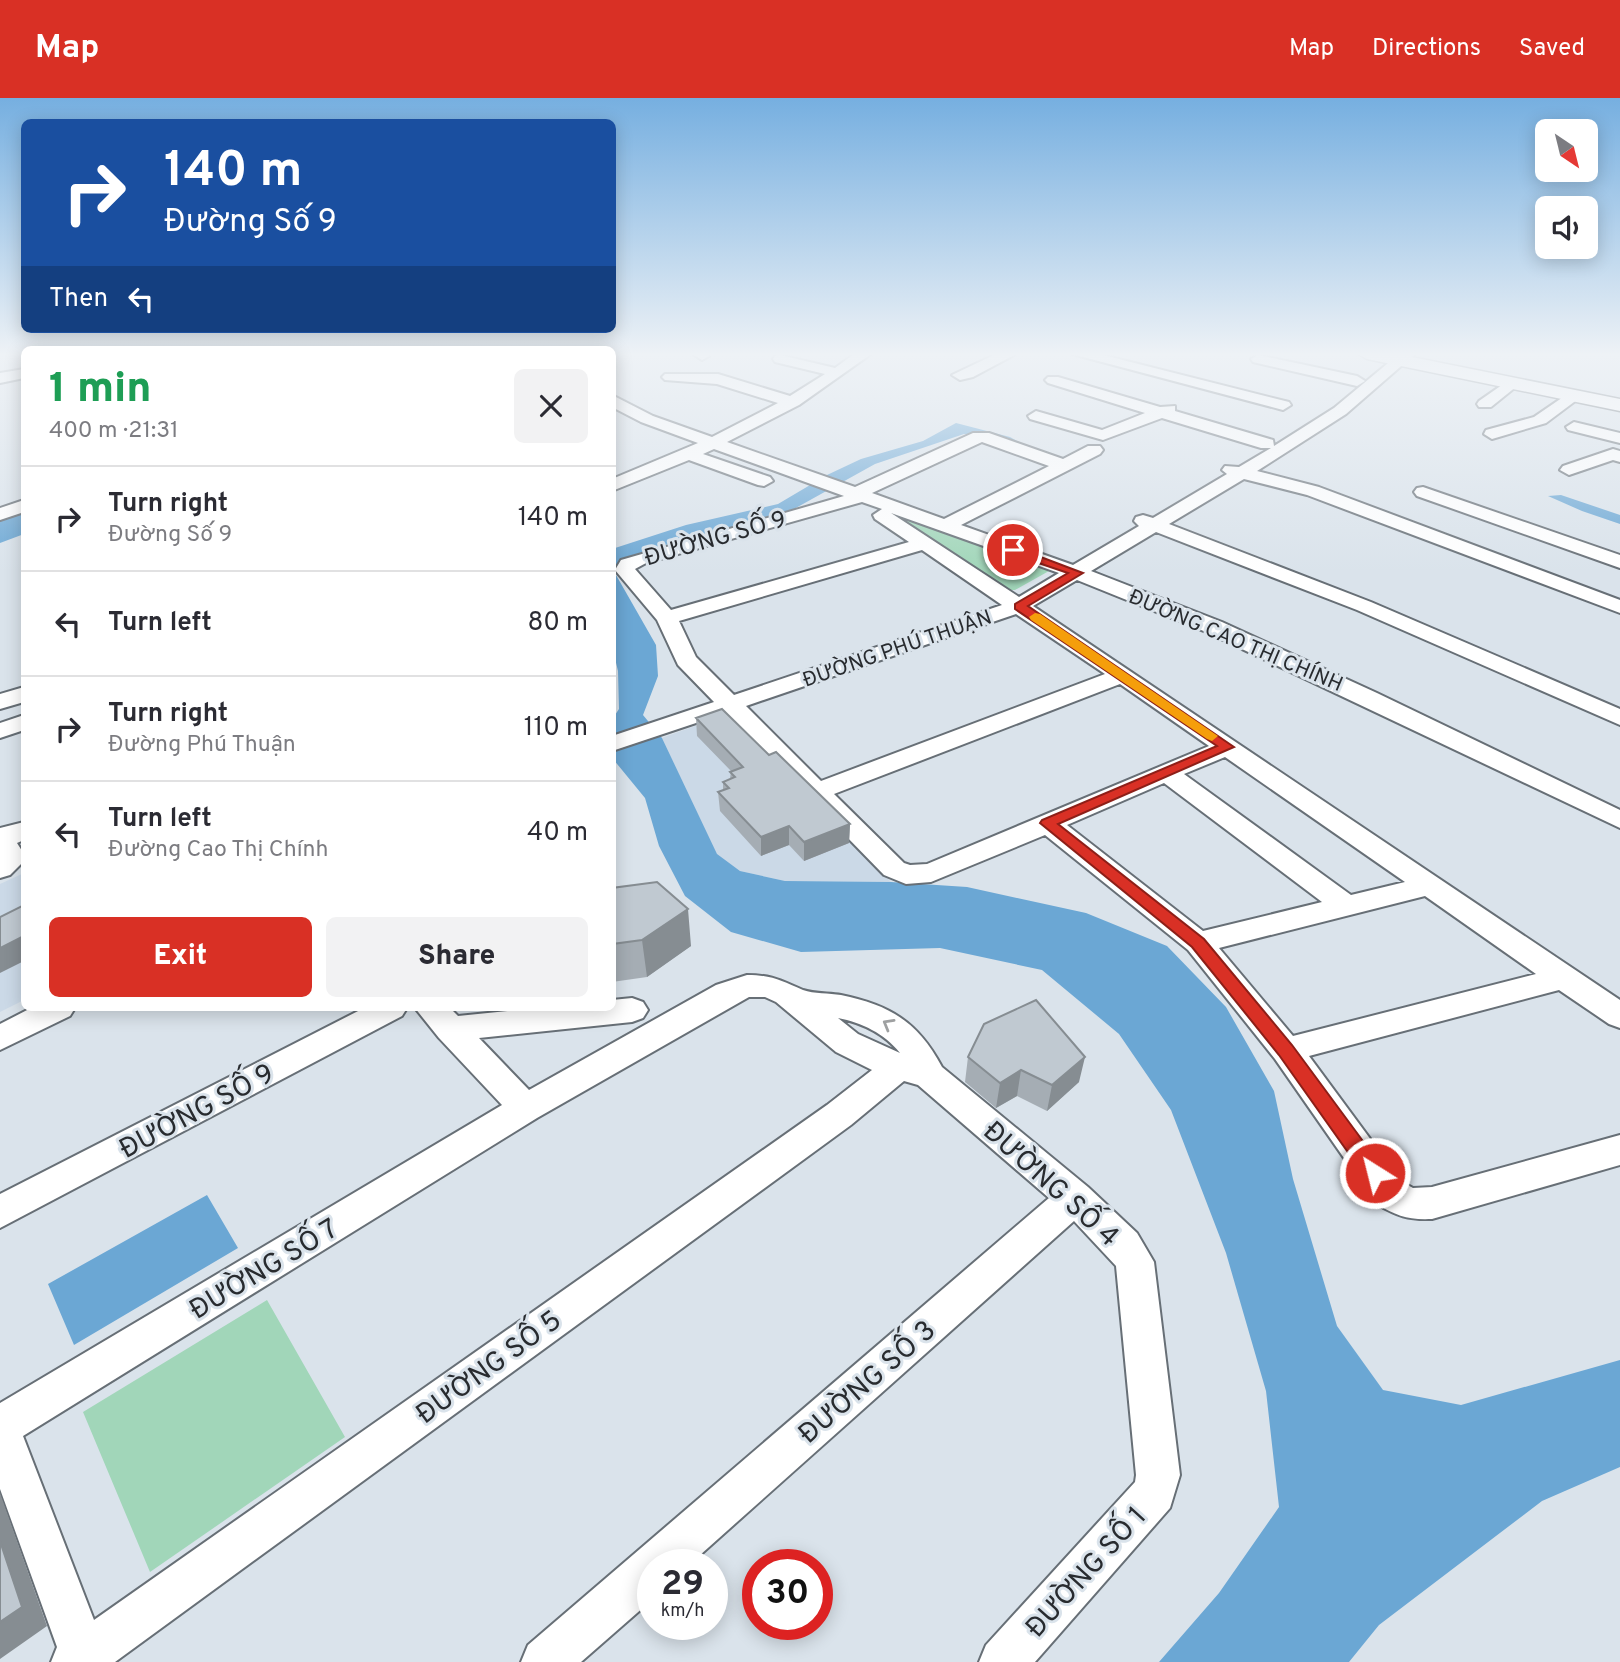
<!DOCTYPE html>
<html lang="en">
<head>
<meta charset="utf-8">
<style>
  body { margin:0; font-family:Overpass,sans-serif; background:#f2f2f3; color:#2b2b33; height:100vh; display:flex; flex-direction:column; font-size:26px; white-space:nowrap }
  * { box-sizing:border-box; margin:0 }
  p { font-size:23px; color:#7c7c81 }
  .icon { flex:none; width:38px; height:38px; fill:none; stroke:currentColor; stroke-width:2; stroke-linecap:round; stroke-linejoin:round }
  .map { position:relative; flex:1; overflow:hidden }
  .panel { position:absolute; left:21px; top:248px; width:595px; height:665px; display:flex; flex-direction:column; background:#fff; border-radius:10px; box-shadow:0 4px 18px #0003 }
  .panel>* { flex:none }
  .guide { position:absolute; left:21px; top:21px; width:595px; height:214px; border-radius:10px; box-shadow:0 4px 18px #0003; background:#1a4fa0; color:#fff; overflow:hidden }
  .needle { width:46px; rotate:145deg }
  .buttons { position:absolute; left:1535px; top:21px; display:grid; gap:14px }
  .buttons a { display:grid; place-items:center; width:63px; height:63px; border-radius:10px; background:#fff; box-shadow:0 4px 18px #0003; font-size:35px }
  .speed { position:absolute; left:637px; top:1451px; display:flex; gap:14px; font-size:35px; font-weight:700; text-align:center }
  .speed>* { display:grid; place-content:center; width:91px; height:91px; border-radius:50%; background:#fff; box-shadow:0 4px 18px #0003; line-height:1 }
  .speed small { font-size:18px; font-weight:400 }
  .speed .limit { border:10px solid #d22; background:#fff; color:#111 }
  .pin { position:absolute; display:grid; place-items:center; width:60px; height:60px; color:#fff; margin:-30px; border:4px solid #fff; border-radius:50%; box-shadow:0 2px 7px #0007 }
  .me { position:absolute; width:77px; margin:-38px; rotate:324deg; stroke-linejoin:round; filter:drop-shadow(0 0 5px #0008) }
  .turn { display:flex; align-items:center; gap:24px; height:147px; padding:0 28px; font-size:32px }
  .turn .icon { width:91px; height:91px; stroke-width:2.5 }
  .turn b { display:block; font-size:49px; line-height:60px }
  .then { display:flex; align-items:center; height:66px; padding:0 28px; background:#0003; gap:14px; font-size:26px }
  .round { display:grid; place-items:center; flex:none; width:74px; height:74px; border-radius:10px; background:#f2f2f3 }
  .head { display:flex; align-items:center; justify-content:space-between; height:119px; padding:0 28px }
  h1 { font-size:42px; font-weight:800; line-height:52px; color:#1e9e55 }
  .action { display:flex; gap:14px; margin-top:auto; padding:14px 28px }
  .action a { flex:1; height:80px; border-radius:10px; background:#d93025; color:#fff; font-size:28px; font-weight:800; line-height:80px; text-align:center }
  .action a+a { background:#f2f2f3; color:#2b2b33 }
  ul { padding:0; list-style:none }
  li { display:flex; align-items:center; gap:21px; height:105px; padding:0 28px; border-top:2px solid #e1e1e2 }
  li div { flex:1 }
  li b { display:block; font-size:26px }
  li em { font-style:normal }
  header { display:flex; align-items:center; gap:42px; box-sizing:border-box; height:98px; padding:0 35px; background:#d93025; color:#fff }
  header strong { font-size:33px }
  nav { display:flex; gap:38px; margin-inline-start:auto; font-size:24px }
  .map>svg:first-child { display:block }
  .built { fill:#cbd9e7 }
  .green { fill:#a1d6b9 }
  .water { fill:#6ba7d4 }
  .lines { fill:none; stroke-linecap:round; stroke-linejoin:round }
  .minor-casing { stroke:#676f76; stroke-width:4 }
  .major-casing { stroke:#676f76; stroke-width:3 }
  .minor { fill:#fff; fill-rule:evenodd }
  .major { fill:#fff; fill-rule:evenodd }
  .wall { fill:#a5adb4 }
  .shaded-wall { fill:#868d92 }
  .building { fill:#c0c9d1; stroke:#868d92; stroke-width:2 }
  .oneway { stroke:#9ea0a1 }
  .route { fill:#d93025; stroke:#8d1f18; stroke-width:2 }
  .slow { fill:#f59e0b }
  .labels { text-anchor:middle; stroke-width:6; stroke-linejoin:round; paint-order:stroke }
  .far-street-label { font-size:21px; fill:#282b2f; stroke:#dae3eb }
  .street-label { font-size:24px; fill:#282b2f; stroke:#dae3eb }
  .near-street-label { font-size:28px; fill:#282b2f; stroke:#dae3eb }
</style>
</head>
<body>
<header>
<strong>Map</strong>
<nav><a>Map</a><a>Directions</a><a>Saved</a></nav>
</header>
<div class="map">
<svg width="1620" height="1564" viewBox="0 0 1620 1564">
  <rect width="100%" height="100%" fill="#dae3eb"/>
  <path class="built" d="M714 621H732L891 784 785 783 740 773 717 757 662 640Z
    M24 775V902L0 914V786Z"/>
  <path class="green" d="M890 414 1049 469V473L1015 492H1009L888 415Z
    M267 1202 345 1339 150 1474 83 1314Z"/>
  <path class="water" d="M956 325 1010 339 1019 344 964 336 875 366 785 416 654 450 619 463 616 477 656 547 658 578 643 617 662 640 717 756 740 773 785 783 891 784 967 789 1086 815 1167 848 1226 909 1274 993 1293 1081 1337 1228 1383 1292 1461 1307 1620 1262V1369L1542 1403 1379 1527 1349 1564H1159L1219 1495 1279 1409 1266 1293 1226 1155 1171 1012 1119 936 1042 872 940 850 801 854 731 834 685 798 659 748 645 700 613 661V620L619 611 618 573 612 548V451L686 427 778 406 827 377 861 361 923 343Z
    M1561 397 1620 417V426L1582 413 1548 398Z
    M24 415V436L0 445V423Z
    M207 1097 238 1150 74 1247 48 1186Z"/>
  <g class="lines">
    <g class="minor-casing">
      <path id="minor" d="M693 256H708L709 258 702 262Z
        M854 256H871L799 307 727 344 855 389 973 335H989L1063 361 1088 348H1100L1103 352 1100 356 961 427 1073 467 1139 428 1134 423 1136 419 1143 417 1153 420 1227 376 1222 372 1225 368 1239 369 1271 350H1261L1162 320 1103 342 1030 321 1028 318 1036 313 1102 332 1145 315 1048 285 1045 282 1048 279H1058L1160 309 1175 308V313L1273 342 1274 348 1334 310 1399 256H1415L1346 316 1257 373 1319 389 1620 502V515L1307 397 1244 381 1169 426 1371 504 1620 611V627L1357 512 1156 434 1091 473 1222 524 1377 595 1620 712V730L1206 534 1077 482 1033 508 1620 902V930L1609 926 1559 892 1309 958 1402 1084 1413 1090 1432 1089 1620 1037V1067L1432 1121C1407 1122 1398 1118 1376 1106L1275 961 1188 852 1045 737 931 784 906 786 884 777 726 615 612 653V638L714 604 678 567 657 522 615 472 621 462 844 398 714 351 703 356 770 379 773 383 764 388 758 387 689 362 612 393V381L698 345 641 324 612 309V297L653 318 712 339 778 305 717 286 665 282 662 279 665 276H718L790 298 825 276 775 264 773 261 775 258 780 257 835 270ZM982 344 1049 368 944 421 872 395ZM862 404 882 411 873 417 875 421 909 444 671 512 635 471 646 465ZM891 415 1059 475 1019 499ZM922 452 1002 507 734 597 696 559 679 523ZM1016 516 1105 576 821 683 746 608ZM1120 586 1209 648 927 766 910 767 904 765 834 696ZM1225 659 1405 784 1351 797 1184 676ZM1164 685 1322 804 1203 833 1067 727ZM1425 798 1536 876 1293 938 1219 850Z
        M996 256H1016L973 279 960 282 952 277Z
        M1072 256H1099L1289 304 1291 307 1283 312Z
        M1258 257 1357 278 1365 283 1357 288 1253 264 1251 261Z
        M24 271V280L0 285V275Z
        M1512 280 1517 282 1520 285 1517 288 1491 309H1479L1477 306 1479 303Z
        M1572 293 1578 295 1580 298 1578 301 1546 325 1492 341 1484 336 1486 332 1534 319Z
        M1574 324 1620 335V345L1568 332 1566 329Z
        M1613 351 1620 353V364L1613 362 1569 377 1560 372 1563 368Z
        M1423 389 1620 457V470L1417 398 1414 394 1417 390Z
        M24 402V414L0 422V410Z
        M24 589V604L0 611V596Z
        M24 617V632L0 640V625Z
        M24 724V742L17 745 24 756V763L10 777 0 780V730Z
        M747 877C773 877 781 883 803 892 814 896 829 895 841 897 890 907 918 924 942 969L1088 1089 1137 1135 1154 1164 1180 1377 1170 1410 1035 1564H979L986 1547 1135 1384 1136 1377 1116 1168 1074 1123 690 1466H653V1501L581 1564H521L528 1547 1049 1100 918 987 904 983 851 1027 115 1564H51L57 1549 0 1391V1305L502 1007 439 940 415 910H450L458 918 537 910H612V902L632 900 643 904 648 912 643 920 632 924 479 940 529 992 716 887ZM749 899H765L776 904 836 954 872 972 827 1007 94 1522 23 1338 537 1020ZM838 920C862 925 884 935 900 955L858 936Z
        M31 910H75L70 918 0 952V926Z
        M364 910H407L402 918 0 1130V1096Z"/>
    </g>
    <g class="major-casing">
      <path id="major" d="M1358 256H1397L1620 301V313L1367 261Z"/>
    </g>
    <use href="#minor" class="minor"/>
    <use href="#major" class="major"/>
  </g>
  <path class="wall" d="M696 620 769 657 850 726 849 745 804 763 789 747 761 758 720 713 718 694 723 692V684L730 681 731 673 697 638Z
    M612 790 691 848 647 879 612 884Z
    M968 959 1079 984 1047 1013 1017 998 996 1010 965 984Z"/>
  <path class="shaded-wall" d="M850 726 849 745 804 763V744Z
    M789 728V747L761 758V739Z
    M688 811 691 848 647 879 642 842Z
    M24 838V863L0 875V850Z
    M1085 959 1079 984 1047 1013 1052 987Z
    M1021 972 1017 998 996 1010 1000 985Z
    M0 1395 47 1528 0 1561Z"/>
  <path class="building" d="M722 611 769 657 776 654 850 726 804 744 789 728 761 739 718 694 729 690 723 684 735 679 730 674 743 669 696 620Z
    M657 784 688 811 642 842 612 846V790Z
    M24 807V838L0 850V819Z
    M1036 902 1085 959 1052 987 1021 972 1000 985 968 959 984 926Z
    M0 1443 22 1509 0 1524Z"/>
  <defs><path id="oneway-chevron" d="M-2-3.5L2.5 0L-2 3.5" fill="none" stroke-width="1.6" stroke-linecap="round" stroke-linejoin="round" transform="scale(1.75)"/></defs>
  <use class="oneway" href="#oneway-chevron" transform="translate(888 926) rotate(-150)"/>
  <linearGradient id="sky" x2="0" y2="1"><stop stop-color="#76afe0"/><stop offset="0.54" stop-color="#eef2f6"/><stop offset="1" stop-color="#eef2f6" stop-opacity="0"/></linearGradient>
  <rect width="1620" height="475" fill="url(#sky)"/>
  <path class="route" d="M1009 450H1017L1083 475 1028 508 1234 649 1058 726 1204 841 1292 947 1382 1069 1385 1075 1382 1081 1375 1083 1367 1081 1279 957 1192 849 1040 725 1042 722 1217 648 1015 511V506L1068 475 1009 455Z"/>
  <path class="slow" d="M1035 515 1040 516 1218 638 1212 643 1207 641 1031 522 1029 519Z"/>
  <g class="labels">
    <g class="far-street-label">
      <text transform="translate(1236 542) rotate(23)" y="7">ĐƯỜNG CAO THỊ CHÍNH</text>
      <text transform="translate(897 550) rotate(-19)" y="7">ĐƯỜNG PHÚ THUẬN</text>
    </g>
    <g class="street-label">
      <text transform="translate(715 440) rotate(-16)" y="8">ĐƯỜNG SỐ 9</text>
    </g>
    <g class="near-street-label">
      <text transform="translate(196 1012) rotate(-28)" y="10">ĐƯỜNG SỐ 9</text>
      <text transform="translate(1052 1085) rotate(42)" y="10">ĐƯỜNG SỐ 4</text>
      <text transform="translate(263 1170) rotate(-31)" y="10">ĐƯỜNG SỐ 7</text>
      <text transform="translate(488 1268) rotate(-36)" y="10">ĐƯỜNG SỐ 5</text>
      <text transform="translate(866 1283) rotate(-41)" y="10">ĐƯỜNG SỐ 3</text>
      <text transform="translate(1085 1473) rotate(-48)" y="10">ĐƯỜNG SỐ 1</text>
    </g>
  </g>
</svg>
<div class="buttons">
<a><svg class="needle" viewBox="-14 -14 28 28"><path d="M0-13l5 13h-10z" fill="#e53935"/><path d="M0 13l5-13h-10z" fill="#7c7c81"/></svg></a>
<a><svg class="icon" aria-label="sound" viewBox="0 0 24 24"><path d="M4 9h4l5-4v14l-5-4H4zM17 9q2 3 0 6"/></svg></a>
</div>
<div class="speed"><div>29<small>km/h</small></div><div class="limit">30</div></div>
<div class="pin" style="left:1013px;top:452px;background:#d93025"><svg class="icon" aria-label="arrive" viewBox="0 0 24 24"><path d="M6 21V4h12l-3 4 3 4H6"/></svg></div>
<svg class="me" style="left:1375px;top:1075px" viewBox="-20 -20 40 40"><circle r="17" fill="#d93025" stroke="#fff" stroke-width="3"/><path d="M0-11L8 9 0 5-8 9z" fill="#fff"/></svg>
<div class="guide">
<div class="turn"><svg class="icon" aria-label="right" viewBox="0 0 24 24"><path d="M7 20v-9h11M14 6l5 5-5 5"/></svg><div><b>140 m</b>Đường Số 9</div></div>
<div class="then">Then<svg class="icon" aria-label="left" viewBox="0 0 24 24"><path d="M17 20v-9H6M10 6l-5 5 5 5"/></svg></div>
</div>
<section class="panel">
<div class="head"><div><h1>1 min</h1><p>400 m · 21:31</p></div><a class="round"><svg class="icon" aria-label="close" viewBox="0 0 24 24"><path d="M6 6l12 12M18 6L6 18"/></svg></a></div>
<ul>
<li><svg class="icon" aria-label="right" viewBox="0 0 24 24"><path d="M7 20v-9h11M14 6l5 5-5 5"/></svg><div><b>Turn right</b><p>Đường Số 9</p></div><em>140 m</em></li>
<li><svg class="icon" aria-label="left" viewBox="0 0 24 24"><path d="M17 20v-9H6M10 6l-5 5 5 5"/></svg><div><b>Turn left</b></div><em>80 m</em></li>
<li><svg class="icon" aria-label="right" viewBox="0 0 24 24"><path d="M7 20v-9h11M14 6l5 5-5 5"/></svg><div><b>Turn right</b><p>Đường Phú Thuận</p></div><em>110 m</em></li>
<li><svg class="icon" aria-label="left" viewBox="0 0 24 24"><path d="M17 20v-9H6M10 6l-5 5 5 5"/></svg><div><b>Turn left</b><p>Đường Cao Thị Chính</p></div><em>40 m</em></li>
</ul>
<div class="action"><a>Exit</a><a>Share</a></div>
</section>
</div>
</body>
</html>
